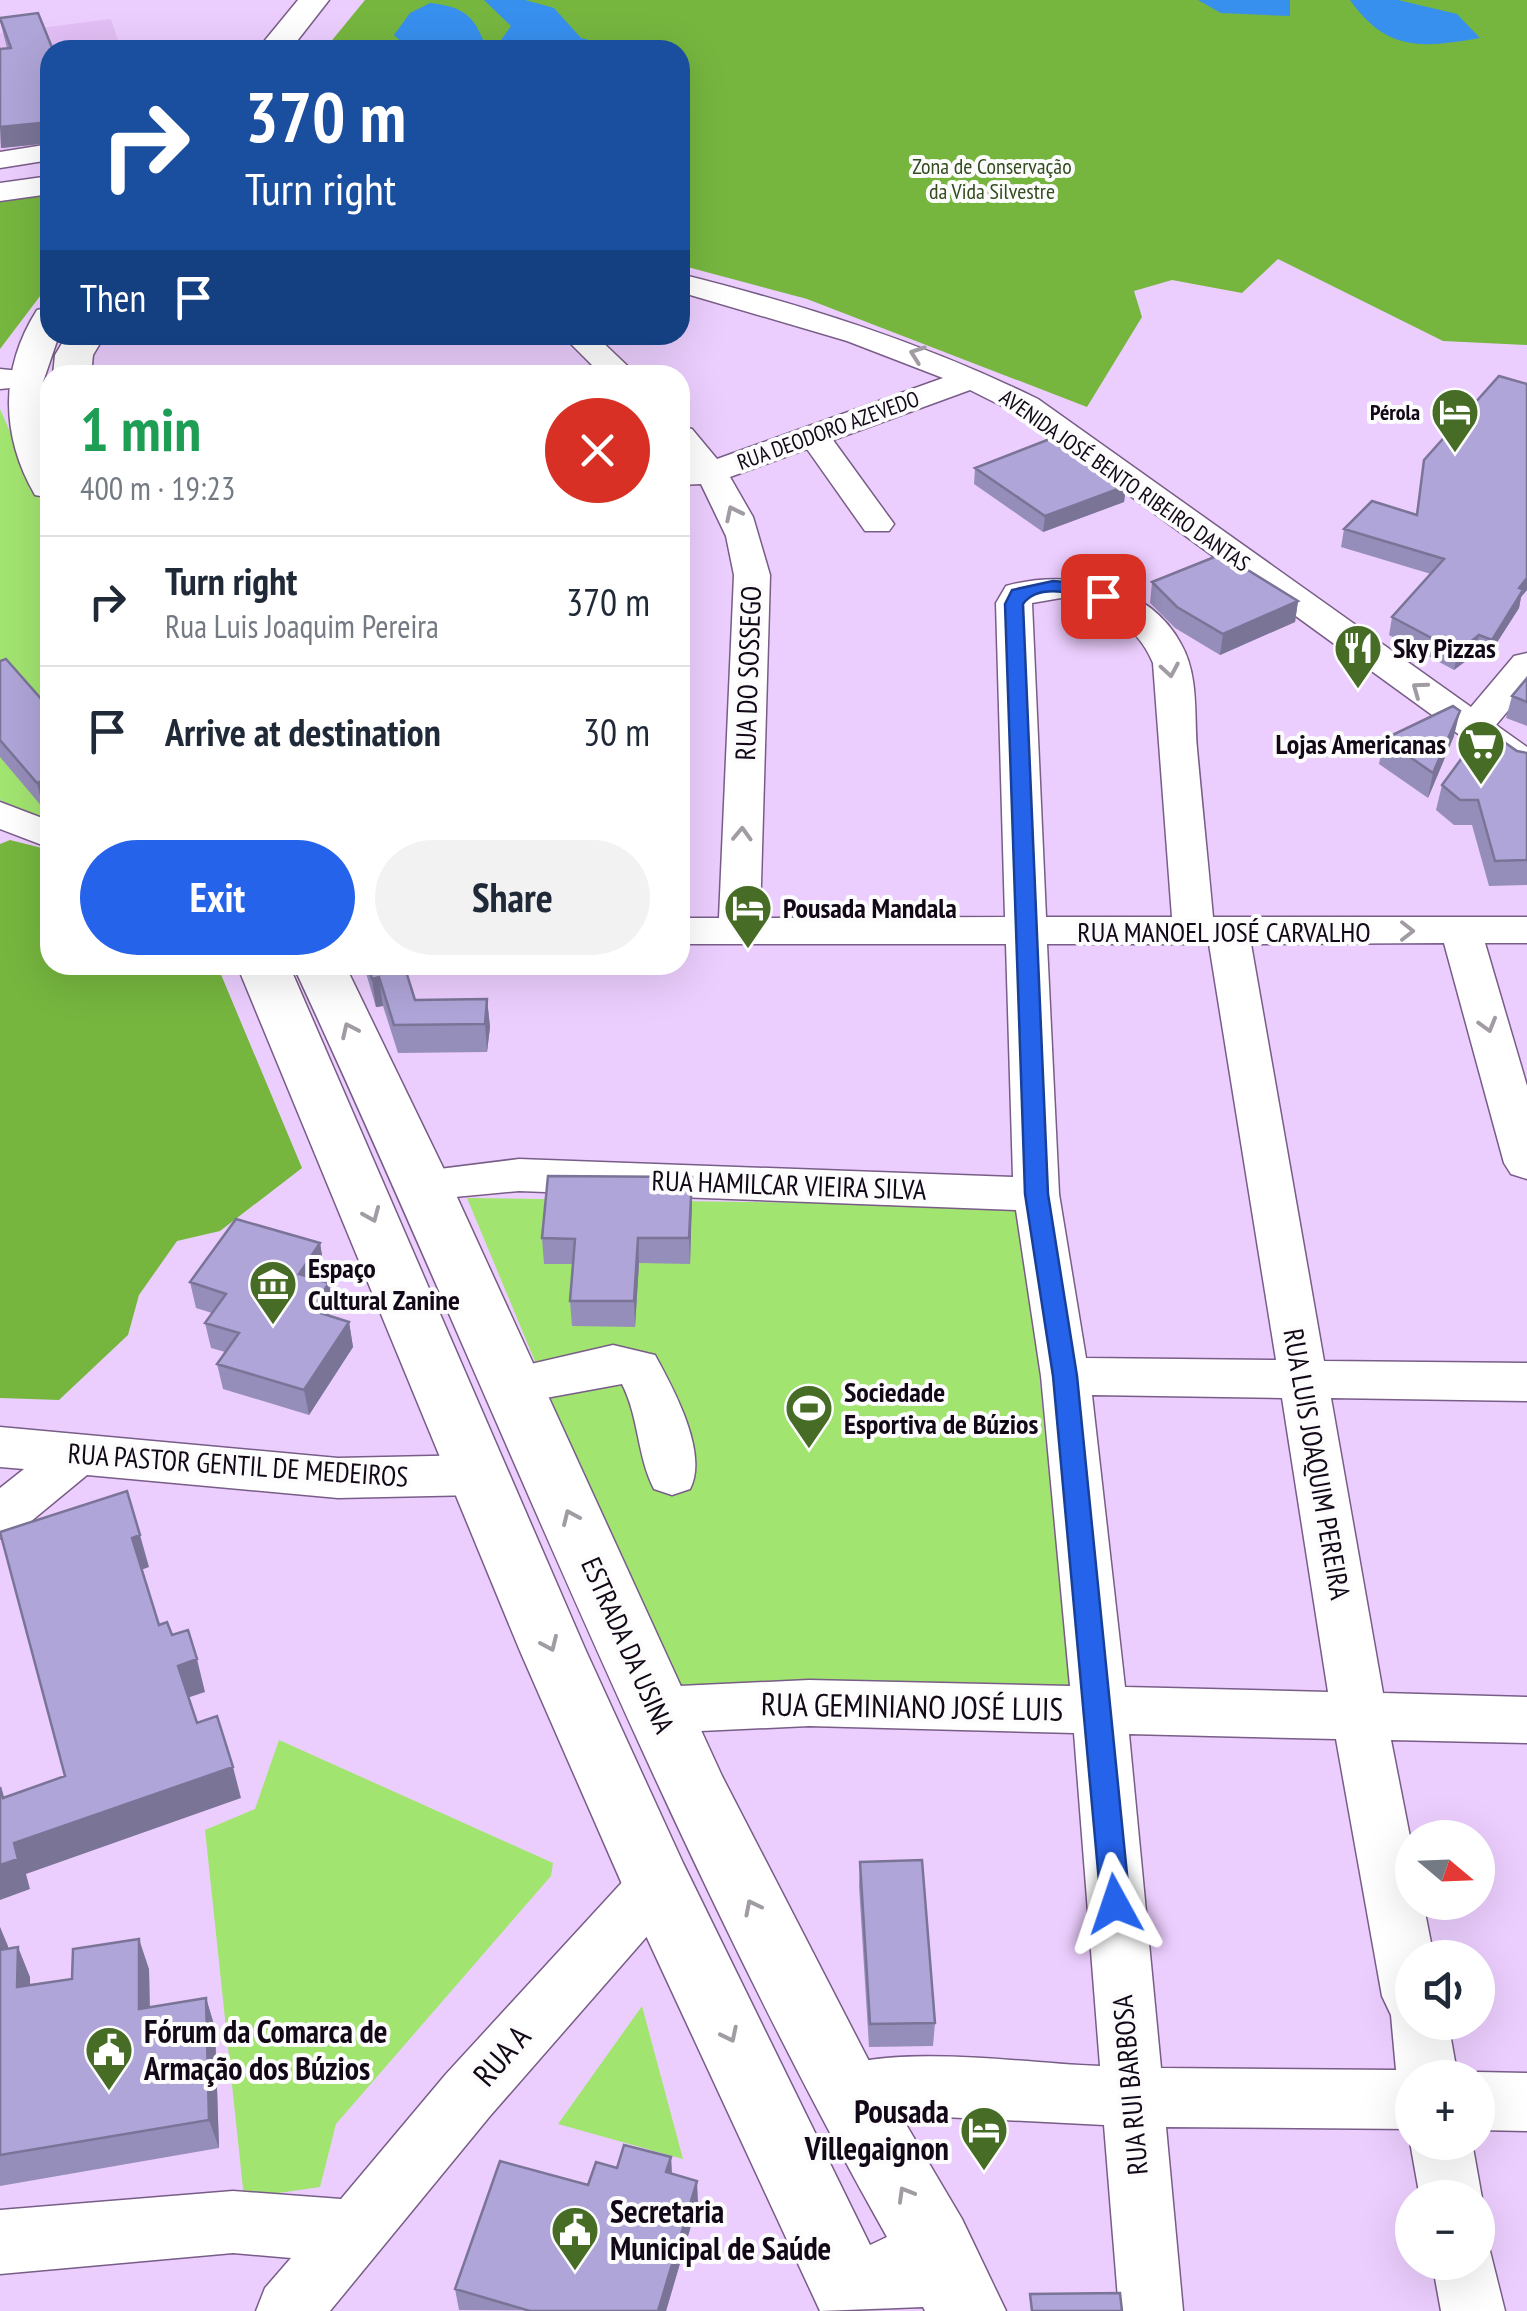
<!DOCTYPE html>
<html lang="en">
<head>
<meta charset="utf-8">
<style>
  body { margin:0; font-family:"PT Sans Narrow",sans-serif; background:#f2f2f3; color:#1f2937; height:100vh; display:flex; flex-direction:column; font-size:38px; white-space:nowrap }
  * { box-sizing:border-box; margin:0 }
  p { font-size:32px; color:#747a83 }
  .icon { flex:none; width:55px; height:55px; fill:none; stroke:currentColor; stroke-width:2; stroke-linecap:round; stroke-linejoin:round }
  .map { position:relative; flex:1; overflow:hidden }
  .panel { position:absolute; left:40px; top:365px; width:650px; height:610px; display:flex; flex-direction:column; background:#fff; border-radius:30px; box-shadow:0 10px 40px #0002 }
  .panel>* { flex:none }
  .banner { position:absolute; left:40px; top:40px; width:650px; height:305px; border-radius:30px; box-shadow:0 10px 40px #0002; background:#1a4fa0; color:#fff; overflow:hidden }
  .needle { width:65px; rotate:109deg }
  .tools { position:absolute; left:1395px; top:1820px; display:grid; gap:20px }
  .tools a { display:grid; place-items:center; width:100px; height:100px; border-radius:50%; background:#fff; box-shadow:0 10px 40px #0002; font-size:50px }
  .pin { position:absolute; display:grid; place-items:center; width:85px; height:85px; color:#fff; margin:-42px; border-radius:20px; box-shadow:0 5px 15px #0006 }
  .me { position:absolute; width:110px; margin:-55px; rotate:355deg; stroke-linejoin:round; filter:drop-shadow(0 0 8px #0008) }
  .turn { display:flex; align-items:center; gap:35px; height:210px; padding:0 40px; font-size:45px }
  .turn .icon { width:130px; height:130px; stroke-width:2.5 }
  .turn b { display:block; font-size:70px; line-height:85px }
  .then { display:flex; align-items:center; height:95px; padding:0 40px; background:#0003; gap:20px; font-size:38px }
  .round { display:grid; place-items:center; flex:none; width:105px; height:105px; border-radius:52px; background:#f2f2f3 }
  .summary { display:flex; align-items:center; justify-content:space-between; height:170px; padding:0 40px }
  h1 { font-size:60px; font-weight:700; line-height:75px; color:#1e9e55 }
  .action { display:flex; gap:20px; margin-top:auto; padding:20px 40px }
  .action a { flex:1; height:115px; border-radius:60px; background:#2563eb; color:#fff; font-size:40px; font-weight:700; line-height:115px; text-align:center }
  .action a+a { background:#f2f2f3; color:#1f2937 }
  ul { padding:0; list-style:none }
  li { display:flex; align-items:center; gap:30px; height:130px; padding:0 40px; border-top:2px solid #e0e1e3 }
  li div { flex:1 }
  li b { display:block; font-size:38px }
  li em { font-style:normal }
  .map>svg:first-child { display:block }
  .built { fill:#e2bff5 }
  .green { fill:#a2e470 }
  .forest { fill:#76b63f }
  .water { fill:#378fee }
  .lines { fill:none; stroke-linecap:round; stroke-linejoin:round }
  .minor-casing { stroke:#785d87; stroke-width:3 }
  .major-casing { stroke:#785d87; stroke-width:3 }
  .minor { fill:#fff; fill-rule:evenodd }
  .major { fill:#fff; fill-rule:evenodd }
  .wall { fill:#968eba }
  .shaded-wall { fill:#7a7497 }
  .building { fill:#afa5d8; stroke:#7a7497; stroke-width:2.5 }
  .oneway { stroke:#a19ca3 }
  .route { fill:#2563eb; stroke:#184099; stroke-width:2.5 }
  .labels { text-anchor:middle; stroke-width:8; stroke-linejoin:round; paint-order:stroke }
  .far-park-label { font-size:22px; fill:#324c1d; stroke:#fcfcfc }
  .far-poi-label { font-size:22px; font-weight:bold; fill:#130818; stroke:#fcfcfc; text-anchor:end }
  .far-street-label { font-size:22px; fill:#130818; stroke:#fcfcfc }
  .poi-label { font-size:28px; font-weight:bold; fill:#130818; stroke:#fcfcfc; text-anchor:start }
  .street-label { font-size:28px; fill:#130818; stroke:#fcfcfc }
  .near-street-label { font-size:32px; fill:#130818; stroke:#fcfcfc }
  .near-poi-label { font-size:32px; font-weight:bold; fill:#130818; stroke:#fcfcfc; text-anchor:start }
</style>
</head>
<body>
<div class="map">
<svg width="1527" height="2311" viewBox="0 0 1527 2311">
  <rect width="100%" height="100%" fill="#eccefe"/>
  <path class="built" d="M111 19 121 50H50V151L0 157V33Z"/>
  <path class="green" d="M0 409 50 523V820L8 808 0 799Z
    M467 1198 1023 1206 1070 1694 675 1698Z
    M279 1740 553 1863 551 1876 336 2124 320 2187 244 2198 205 1830 255 1809Z
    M642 2006 683 2159 558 2124Z"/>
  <path class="forest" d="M365 0H1527V345L1443 341 1278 259 1242 293 1172 280 1134 291 1142 317 1087 407 807 299 680 265V50H324Z
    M50 194V283L0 349V202Z
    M10 840 50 850V965H217L302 1168 220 1231 177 1241 139 1295 128 1335 59 1400 0 1398V844Z"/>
  <path class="water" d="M484 0H525L554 8 581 38 628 50H494L511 26Z
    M1198 0H1290V16L1221 13Z
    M1350 0H1398L1457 14 1480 38C1422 48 1387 52 1350 0Z
    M430 3C465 7 475 16 487 50H410L394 35 410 13Z"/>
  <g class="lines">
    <g class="minor-casing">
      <path id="minor" d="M50 144V160L0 168V152Z
        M50 176V194L0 201V183Z
        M680 274C804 305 924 343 1038 399L1471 707 1514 656 1527 653V688L1496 725 1527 747V777L1513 773 1461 736 1016 413 970 390 833 440 894 524 889 531H865L807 449 730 477 753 517 770 575 760 918 1005 917 996 603 1006 586C1067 569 1149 583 1181 644 1199 676 1194 714 1197 749 1202 805 1208 861 1213 917H1527V943H1485L1527 1086V1179L1511 1174 1504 1163 1444 943 1251 944 1324 1361 1527 1363V1401L1331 1398 1383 1693 1527 1697V1743L1391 1740 1412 1847V1902H1423L1434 1958H1412V2022H1448L1458 2078H1412V2129L1166 2127 1183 2311H1119L1104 2125 903 2115 846 2121 824 2113 816 2092 824 2071C896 2043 1021 2063 1100 2066L1074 1733 809 1726 658 1733 639 1726 631 1710 639 1694 658 1687 809 1680 1070 1686 1041 1376 1016 1210 519 1191 423 1200 407 1195 400 1184 407 1173 519 1159 1013 1177 1006 944H680V918H719L734 575 726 536 701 484 680 485V469L689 467 680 456V426L692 429 717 459 943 378 847 341 680 292ZM1061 598C1101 605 1137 624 1153 663L1172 917H1046L1032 603ZM1047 944H1209L1276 1360 1086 1358 1059 1194ZM1092 1395 1282 1398 1328 1692 1125 1687ZM1129 1734 1336 1739 1382 1996 1391 2015 1396 2070 1161 2068Z
        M562 335H595L637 375H602Z
        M0 369 31 372 36 379 31 386 0 389Z
        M0 802 50 821V848L0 829Z
        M613 1345 655 1355C673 1388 709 1453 690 1489L672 1495 654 1489C637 1456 639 1417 622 1384L513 1404 496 1398 489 1385 496 1372Z
        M0 1427 338 1458 477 1455 495 1461 502 1475 495 1489 477 1495 338 1498 87 1475 18 1532 0 1538V1488L24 1469 0 1467Z
        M657 1858 677 1866 686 1884 677 1902 490 2116 330 2311H256L265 2288 291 2258 233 2253 0 2274V2210L233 2191 341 2199 446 2074 637 1866Z
        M1478 2072 1527 2073V2131L1478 2130V2078H1463Z
        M1412 2136V2142H1472L1482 2198 1478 2210V2198H1420L1410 2142Z
        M1478 2236 1487 2239 1505 2311H1441L1432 2262H1478Z"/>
    </g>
    <g class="major-casing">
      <path id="major" d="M298 0H329L290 50H257Z
        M50 307V335H59L43 382 50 435V498L35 495C0 435 0 368 37 310Z
        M67 335H105L93 355 91 375H53L55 355Z
        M237 965H289L586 1651 683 1863 870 2245 887 2237C657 1829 490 1389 293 965H345L451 1184 722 1776 872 2067 962 2219 1006 2311H925L923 2307 820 2311 622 1884 520 1651Z"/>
    </g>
    <use href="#minor" class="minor"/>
    <use href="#major" class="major"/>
  </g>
  <path class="wall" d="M0 21 50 50V143L1 148 0 49 7 48Z
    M1527 384V590L1521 597 1519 608 1487 658 1475 654 1454 670 1389 635 1392 617 1431 574 1341 547 1344 529 1416 515 1424 460Z
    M975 468 1126 486 1124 502 1043 532 974 484Z
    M1152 582 1298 601 1295 622 1220 655 1175 628 1150 603Z
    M0 661 50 709 43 808 0 757Z
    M1527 678V726L1506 718 1512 696Z
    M1454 736 1428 798 1379 764 1384 739Z
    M1517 751 1527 753V885L1489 886 1472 825H1454L1436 810 1442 785Z
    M348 965H404L415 1000 487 999 490 1027 487 1052 398 1053 383 1006 376 1007 366 973 354 974Z
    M692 1177 690 1264 639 1263 635 1327 572 1326 570 1301 573 1264H544L542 1238Z
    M320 1243 324 1268 317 1279 329 1283 333 1308 328 1315 349 1322 353 1347 309 1415 223 1389 217 1364 225 1352 211 1348 205 1323 212 1313 196 1308 190 1282Z
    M860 1862 935 2023 933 2046 869 2047 859 1886Z
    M0 1927 8 1949 30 1977V1985L149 1969 150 2007 206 1998 215 2028 219 2148 0 2186Z
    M671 2157 672 2174 698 2202 666 2311 459 2310 455 2289 588 2185 617 2168Z"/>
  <path class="shaded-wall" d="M50 122V143L1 148 0 127Z
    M1126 486 1124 502 1043 532 1045 516Z
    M1527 578V590L1521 597 1519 608 1487 658 1492 640 1519 588Z
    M1298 601 1295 622 1220 655 1223 634Z
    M1479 635 1475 654 1454 670 1458 652Z
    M1460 711 1454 736 1428 798 1433 773Z
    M50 778V805L43 808 37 783Z
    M379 977 383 1006 376 1007 372 979Z
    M487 999 490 1027 487 1052 485 1024Z
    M692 1177V1202L690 1264 689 1238Z
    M638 1238 639 1263 635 1327 634 1301Z
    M320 1243 324 1268 304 1299 299 1274Z
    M329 1283 333 1308 315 1335 311 1310Z
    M349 1322 353 1347 309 1415 304 1390Z
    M140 1535 149 1567 141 1570 132 1538Z
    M197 1659 205 1692 187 1698 178 1666Z
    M233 1767 241 1798 26 1874 30 1889 0 1900V1865L14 1843Z
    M0 1927 8 1946 7 1981 0 1965Z
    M139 1939 149 1969 150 2038 139 2009Z
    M18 1947 30 1977V2017L17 1987Z
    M206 1998 215 2028 219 2148 209 2120Z
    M671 2157 672 2179 666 2172Z
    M697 2181 698 2202 666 2311H658Z"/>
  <path class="building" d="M38 13 53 50H50V88H48L50 93V122L0 127V49L11 48 0 18Z
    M106 43 108 50H54Z
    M1499 376 1527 384V578L1519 588 1523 590 1492 640 1479 635 1458 652 1392 617 1444 559 1344 529 1372 501 1417 515 1424 460Z
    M1055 437 1126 486 1045 516 975 468Z
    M1222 554 1298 601 1223 634 1177 607 1152 582Z
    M6 659 50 709V778L37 783 0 740V661Z
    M1527 678V702L1512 696Z
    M1453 706 1460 711 1433 773 1384 739Z
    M1484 728 1517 751 1527 753V860L1495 861 1478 800H1460L1442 785Z
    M368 965H404L415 1000 487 999 485 1024 394 1025 379 977 372 979Z
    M548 1176 692 1177 689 1238H638L634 1301H570L575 1239 542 1238Z
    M236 1219 320 1243 299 1274 329 1283 311 1310 349 1322 304 1390 217 1364 239 1333 205 1323 226 1294 190 1282Z
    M127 1491 140 1535 132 1538 159 1625 167 1622 172 1635 188 1630 197 1659 178 1666 197 1723 217 1716 233 1767 14 1843 18 1859 0 1865V1787L3 1798 65 1776 0 1532Z
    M922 1860 935 2023 870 2024 860 1862Z
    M139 1939V2009L206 1998 209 2120 0 2155V1950L18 1947 17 1987 72 1979 73 1949Z
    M624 2145 671 2157 666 2172 697 2181 658 2311H530L455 2289 500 2161 588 2185 596 2162 617 2168Z
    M1120 2293 1122 2311H1032L1030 2294Z"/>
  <defs><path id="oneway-chevron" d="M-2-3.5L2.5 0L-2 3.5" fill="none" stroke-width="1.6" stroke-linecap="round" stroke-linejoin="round" transform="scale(2.5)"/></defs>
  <g class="oneway">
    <use href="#oneway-chevron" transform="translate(917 354) rotate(-160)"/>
    <use href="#oneway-chevron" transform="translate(733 513) rotate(-116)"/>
    <use href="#oneway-chevron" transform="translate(1170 670) rotate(80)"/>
    <use href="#oneway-chevron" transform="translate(1419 689) rotate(-144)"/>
    <use href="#oneway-chevron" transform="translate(742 834) rotate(-88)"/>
    <use href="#oneway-chevron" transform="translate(1407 931)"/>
    <use href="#oneway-chevron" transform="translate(1488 1025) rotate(74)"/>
    <use href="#oneway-chevron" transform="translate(349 1030) rotate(-115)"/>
    <use href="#oneway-chevron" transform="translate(372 1215) rotate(67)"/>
    <use href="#oneway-chevron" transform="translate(570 1517) rotate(-114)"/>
    <use href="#oneway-chevron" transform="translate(550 1644) rotate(66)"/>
    <use href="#oneway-chevron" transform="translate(752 1907) rotate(-117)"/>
    <use href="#oneway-chevron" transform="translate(730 2035) rotate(64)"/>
    <use href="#oneway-chevron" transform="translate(905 2194) rotate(-120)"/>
  </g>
  <path class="route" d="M1053 581 1091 584 1112 596 1103 601C1081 595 1039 581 1023 604L1048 1194 1077 1376 1130 1904 1126 1913 1115 1917 1105 1913 1101 1904 1053 1376 1025 1194 1005 604 1012 590Z"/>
  <defs>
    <g id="hotel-pin" transform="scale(2.5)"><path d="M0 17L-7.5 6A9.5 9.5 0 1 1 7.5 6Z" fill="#466c26" stroke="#fcfcfc"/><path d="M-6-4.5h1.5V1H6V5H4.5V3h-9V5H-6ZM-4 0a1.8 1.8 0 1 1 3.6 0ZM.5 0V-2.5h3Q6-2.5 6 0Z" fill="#fff"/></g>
    <g id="restaurant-pin" transform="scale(2.5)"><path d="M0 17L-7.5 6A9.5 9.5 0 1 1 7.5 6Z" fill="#466c26" stroke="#fcfcfc"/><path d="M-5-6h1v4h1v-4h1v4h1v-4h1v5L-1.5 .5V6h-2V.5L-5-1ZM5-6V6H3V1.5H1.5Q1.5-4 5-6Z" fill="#fff"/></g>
    <g id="supermarket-pin" transform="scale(2.5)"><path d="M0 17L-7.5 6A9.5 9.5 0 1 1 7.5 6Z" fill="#466c26" stroke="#fcfcfc"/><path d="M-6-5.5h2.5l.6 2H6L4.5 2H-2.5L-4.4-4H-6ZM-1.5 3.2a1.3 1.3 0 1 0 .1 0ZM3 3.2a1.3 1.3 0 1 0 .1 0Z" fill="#fff"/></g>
    <g id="museum-pin" transform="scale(2.5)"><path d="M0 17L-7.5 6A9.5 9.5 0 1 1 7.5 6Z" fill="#466c26" stroke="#fcfcfc"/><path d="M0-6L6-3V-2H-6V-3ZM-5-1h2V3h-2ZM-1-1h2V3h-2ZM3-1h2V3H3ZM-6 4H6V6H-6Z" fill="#fff"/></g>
    <g id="stadium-pin" transform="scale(2.5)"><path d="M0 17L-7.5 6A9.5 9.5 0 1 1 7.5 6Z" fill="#466c26" stroke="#fcfcfc"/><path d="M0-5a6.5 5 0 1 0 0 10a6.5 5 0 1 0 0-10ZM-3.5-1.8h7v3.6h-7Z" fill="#fff"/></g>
    <g id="civic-pin" transform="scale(2.5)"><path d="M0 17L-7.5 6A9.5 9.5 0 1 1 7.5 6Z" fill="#466c26" stroke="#fcfcfc"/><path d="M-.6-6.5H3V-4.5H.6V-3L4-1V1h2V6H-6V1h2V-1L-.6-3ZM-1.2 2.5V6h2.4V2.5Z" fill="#fff"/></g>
  </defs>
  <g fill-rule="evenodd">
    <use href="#hotel-pin" x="1455" y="412"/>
    <use href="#restaurant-pin" x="1358" y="648"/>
    <use href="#supermarket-pin" x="1481" y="744"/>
    <use href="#hotel-pin" x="748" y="908"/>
    <use href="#museum-pin" x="273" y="1284"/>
    <use href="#stadium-pin" x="809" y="1408"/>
    <use href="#civic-pin" x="109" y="2050"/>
    <use href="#hotel-pin" x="984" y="2130"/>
    <use href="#civic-pin" x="575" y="2230"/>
  </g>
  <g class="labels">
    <g class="far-park-label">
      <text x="992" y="174">Zona de Conservação<tspan x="992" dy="25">da Vida Silvestre</tspan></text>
    </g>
    <g class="far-poi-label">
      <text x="1420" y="420">Pérola</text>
    </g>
    <g class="far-street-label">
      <text transform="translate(828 430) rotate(-20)" y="8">RUA DEODORO AZEVEDO</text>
      <text transform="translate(1125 480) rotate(35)" y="8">AVENIDA JOSÉ BENTO RIBEIRO DANTAS</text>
    </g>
    <g class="poi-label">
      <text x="1393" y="658">Sky Pizzas</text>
      <text x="1446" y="754" text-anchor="end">Lojas Americanas</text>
      <text x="783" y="918">Pousada Mandala</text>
      <text x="308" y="1278">Espaço<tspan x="308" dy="32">Cultural Zanine</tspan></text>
      <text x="844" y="1402">Sociedade<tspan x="844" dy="32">Esportiva de Búzios</tspan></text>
    </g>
    <g class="street-label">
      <text transform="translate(748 673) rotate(-88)" y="10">RUA DO SOSSEGO</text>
      <text x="1224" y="942">RUA MANOEL JOSÉ CARVALHO</text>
      <text transform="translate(789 1185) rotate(2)" y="10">RUA HAMILCAR VIEIRA SILVA</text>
      <text transform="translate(1317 1464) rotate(80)" y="10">RUA LUIS JOAQUIM PEREIRA</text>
      <text transform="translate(238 1465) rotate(4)" y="10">RUA PASTOR GENTIL DE MEDEIROS</text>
      <text transform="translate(628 1645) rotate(66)" y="10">ESTRADA DA USINA</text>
      <text transform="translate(1130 2085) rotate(-95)" y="10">RUA RUI BARBOSA</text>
    </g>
    <g class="near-street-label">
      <text transform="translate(912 1707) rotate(1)" y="11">RUA GEMINIANO JOSÉ LUIS</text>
      <text transform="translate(502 2056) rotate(-49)" y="11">RUA A</text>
    </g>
    <g class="near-poi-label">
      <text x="144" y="2043">Fórum da Comarca de<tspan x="144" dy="37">Armação dos Búzios</tspan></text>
      <text x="949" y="2123" text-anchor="end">Pousada<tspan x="949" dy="37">Villegaignon</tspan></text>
      <text x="610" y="2223">Secretaria<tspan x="610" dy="37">Municipal de Saúde</tspan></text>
    </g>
  </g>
</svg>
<div class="tools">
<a><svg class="needle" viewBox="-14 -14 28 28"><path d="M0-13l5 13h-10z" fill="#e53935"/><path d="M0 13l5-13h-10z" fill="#747a83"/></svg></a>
<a><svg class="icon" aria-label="sound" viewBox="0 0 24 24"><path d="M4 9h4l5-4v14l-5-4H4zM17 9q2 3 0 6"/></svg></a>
<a>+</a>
<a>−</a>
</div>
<div class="pin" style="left:1103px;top:596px;background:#d93025"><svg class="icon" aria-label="arrive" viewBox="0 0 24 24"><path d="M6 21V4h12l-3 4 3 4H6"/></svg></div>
<svg class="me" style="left:1115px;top:1904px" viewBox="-20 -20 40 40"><path d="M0-17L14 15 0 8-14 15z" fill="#2563eb" stroke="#fff" stroke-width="4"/></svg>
<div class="banner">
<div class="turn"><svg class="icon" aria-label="right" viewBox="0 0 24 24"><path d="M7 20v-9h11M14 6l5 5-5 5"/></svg><div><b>370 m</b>Turn right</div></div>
<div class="then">Then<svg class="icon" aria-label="arrive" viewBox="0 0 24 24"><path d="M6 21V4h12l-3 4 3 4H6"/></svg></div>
</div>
<section class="panel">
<div class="summary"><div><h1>1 min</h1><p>400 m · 19:23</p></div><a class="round" style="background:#d93025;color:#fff"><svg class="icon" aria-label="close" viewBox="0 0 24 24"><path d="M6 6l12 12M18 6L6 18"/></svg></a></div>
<ul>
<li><svg class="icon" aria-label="right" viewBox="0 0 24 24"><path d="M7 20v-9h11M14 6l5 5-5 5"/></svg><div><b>Turn right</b><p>Rua Luis Joaquim Pereira</p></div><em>370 m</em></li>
<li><svg class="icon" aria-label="arrive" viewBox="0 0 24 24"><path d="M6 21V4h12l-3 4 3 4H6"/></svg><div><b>Arrive at destination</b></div><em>30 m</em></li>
</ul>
<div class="action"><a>Exit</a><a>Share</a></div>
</section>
</div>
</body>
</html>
